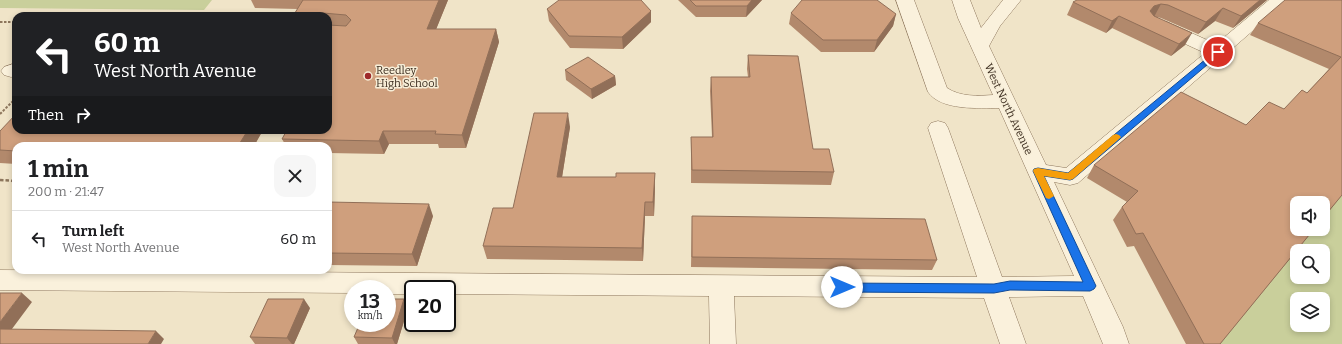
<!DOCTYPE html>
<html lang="en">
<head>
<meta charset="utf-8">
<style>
  body { margin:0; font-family:Bitter,serif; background:#f6f6f6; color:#202124; height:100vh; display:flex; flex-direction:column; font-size:15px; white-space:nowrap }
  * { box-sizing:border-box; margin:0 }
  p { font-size:13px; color:#757577 }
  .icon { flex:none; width:22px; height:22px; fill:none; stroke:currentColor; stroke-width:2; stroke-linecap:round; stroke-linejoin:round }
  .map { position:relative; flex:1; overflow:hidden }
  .side { position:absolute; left:12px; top:142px; width:320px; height:132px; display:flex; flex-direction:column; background:#fff; border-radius:12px; box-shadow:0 2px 6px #0003 }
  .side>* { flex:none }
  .hud { position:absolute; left:12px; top:12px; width:320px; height:122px; border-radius:12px; box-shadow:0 2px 6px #0003; background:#202124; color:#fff; overflow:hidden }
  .tools { position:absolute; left:1290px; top:196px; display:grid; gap:8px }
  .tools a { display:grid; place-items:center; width:40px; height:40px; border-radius:8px; background:#fff; box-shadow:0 2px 6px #0003; font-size:20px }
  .speed { position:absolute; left:344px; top:280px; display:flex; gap:8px; font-size:20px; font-weight:700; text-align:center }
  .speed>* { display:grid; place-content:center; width:52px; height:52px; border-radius:50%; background:#fff; box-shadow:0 2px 6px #0003; line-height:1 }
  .speed small { font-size:10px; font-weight:400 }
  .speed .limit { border:2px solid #111; border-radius:6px; background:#fff; color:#111 }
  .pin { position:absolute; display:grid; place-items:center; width:34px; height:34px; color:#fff; margin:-17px; border:2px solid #fff; border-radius:50%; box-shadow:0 1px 4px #0007 }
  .me { position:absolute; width:44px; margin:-22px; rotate:90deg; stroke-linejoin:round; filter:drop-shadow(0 0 3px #0008) }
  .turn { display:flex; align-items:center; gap:14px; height:84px; padding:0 16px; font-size:18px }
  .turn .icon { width:52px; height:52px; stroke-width:2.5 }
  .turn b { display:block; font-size:28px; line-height:34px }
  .then { display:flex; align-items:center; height:38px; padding:0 16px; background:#0003; gap:8px; font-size:15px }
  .round { display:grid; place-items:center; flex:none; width:42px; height:42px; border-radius:12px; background:#f6f6f6 }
  .head { display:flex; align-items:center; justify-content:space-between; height:68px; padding:0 16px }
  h1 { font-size:24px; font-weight:700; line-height:30px }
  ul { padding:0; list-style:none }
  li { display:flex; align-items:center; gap:12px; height:56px; padding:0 16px; border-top:1px solid #e0e0e0 }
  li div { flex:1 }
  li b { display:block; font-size:15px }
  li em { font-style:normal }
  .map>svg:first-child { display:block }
  .green { fill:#c9cf9b; fill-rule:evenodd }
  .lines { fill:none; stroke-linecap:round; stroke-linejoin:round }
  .minor-casing { stroke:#8d765c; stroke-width:1 }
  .path-far1 { stroke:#8d765c; stroke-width:2; stroke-dasharray:2.5 1.5; stroke-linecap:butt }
  .path { stroke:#8d765c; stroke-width:2.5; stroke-dasharray:3.5 2; stroke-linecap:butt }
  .minor { fill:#faf1dc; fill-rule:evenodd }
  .wall { fill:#b2896c }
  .shaded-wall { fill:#916f58 }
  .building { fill:#cf9f7d; stroke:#916f58 }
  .route { fill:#1a73e8; stroke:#114b97 }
  .slow { fill:#f59e0b }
  .poi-dot { fill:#9e2a2b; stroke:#f7eed8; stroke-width:1.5 }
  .labels { text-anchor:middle; stroke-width:3; stroke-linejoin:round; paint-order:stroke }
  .poi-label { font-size:11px; fill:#3d2e20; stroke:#f7eed8; text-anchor:start }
  .street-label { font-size:11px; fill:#3d2e20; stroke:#f7eed8 }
</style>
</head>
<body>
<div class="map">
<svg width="1342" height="344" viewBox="0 0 1342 344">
  <rect width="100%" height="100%" fill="#f0e4c8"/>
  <path class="green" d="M0 0H212L204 10 0 8Z
    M1342 192V344H1220L1313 229H1323V216ZM1297 251H1323V277H1297ZM1297 299H1323V325H1297Z"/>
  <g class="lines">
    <g class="minor-casing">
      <path id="minor" d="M896 0H914L947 88C961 97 977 96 993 95L958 18 952 0H970L981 28 1003 0H1021L1000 26 989 46 1046 165 1066 168 1205 53 1155 30 1152 26 1155 22 1161 21 1167 22 1216 44 1269 0H1288L1078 183 1070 185 1054 182 1123 327 1129 344H1103L1083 296 1009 297 1026 344H1000L984 298 734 296 736 344H710L709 296 447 294V289H413V294H387V289H353V293L0 290V270L977 277 928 128 931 123 938 121 945 123 948 128 1002 277 1074 276 999 108C979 108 941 111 928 92Z
        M16 63V76L11 77 4 75 1 71 4 67Z"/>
    </g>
    <path class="path-far1" d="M0 22H16
      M0 114 16 98"/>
    <path class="path" d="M0 180 16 181"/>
    <use href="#minor" class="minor"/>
  </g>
  <path class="wall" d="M251 0H448L436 29H496L499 42 466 148H439L438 144H389L384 154 328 153V146H286L282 139 328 130V16H293L298 9 255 8Z
    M678 0H762L746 17H696Z
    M1267 0 1233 28 1215 21 1198 34 1161 18 1157 17 1185 45 1171 56 1112 28 1106 33 1067 15 1073 2Z
    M1342 0V195L1220 344H1186L1134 246 1127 247 1113 220 1122 207 1127 202 1087 178 1094 165 1246 125 1284 109 1307 93 1329 69 1250 35 1258 23Z
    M547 9 651 11V22L623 49 570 48 549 21Z
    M791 13 896 14 893 26 874 52H821L789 24Z
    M748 55 813 149 834 172 831 185 691 183V137H712L710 91 711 77H748L747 69Z
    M565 70 615 76 616 85 592 99 566 80Z
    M570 127 562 177H616L655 173V187L654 216H645L643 261 487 259 483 246 513 208Z
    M16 130H263L254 146H16V164L0 163V131Z
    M328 202 433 216 417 266 328 265Z
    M692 216 937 260 932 270 691 267Z
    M404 299 408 308 397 344H358L354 337Z
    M310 308 294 344H255L250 337Z"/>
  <path class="shaded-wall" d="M439 0H448L431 42 427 29Z
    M752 0H762L746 17 747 6Z
    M1260 0H1267L1233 28 1241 16Z
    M1161 4 1154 17 1150 11 1154 6Z
    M1223 8 1215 21 1198 34 1206 22Z
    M651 11V22L623 49 622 37Z
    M323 13 324 16H321V14Z
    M896 14 893 26 874 52 877 40Z
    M1119 16 1112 28 1106 33 1112 21Z
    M496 29 499 42 466 148 462 135Z
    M1192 33 1185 45 1171 56 1179 44Z
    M615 76 616 85 592 99 591 89Z
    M568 113 570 127 560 190 557 177Z
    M248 130H263L254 146H238Z
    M383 131 389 144 384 154 379 141Z
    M655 173V187L654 216 653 202Z
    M645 202V216L643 261 642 248Z
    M429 204 433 216 417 266 412 254Z
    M22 293 32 302 6 337 0 333V322Z
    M304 299 310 308 294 344H292L287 338Z
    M404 299 408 308 397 344H395L392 338Z
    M156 331 164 339 161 344H148Z"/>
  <path class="building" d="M303 0H439L427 29H496L462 135 435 134 436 131H383L379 141 282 139 287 130H328V25L346 26 351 20 346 15 323 13 321 14V16H293Z
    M559 0H641L651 11 622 37 569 36 547 9Z
    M690 0H752L747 6H696Z
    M802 0H877L896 14 877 40H823L791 13Z
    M1077 0H1260L1241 16 1223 8 1206 22 1168 5 1161 4 1154 6 1150 11 1154 16 1192 33 1179 44 1119 16 1112 21 1073 2Z
    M1285 0H1342V195L1323 218V203H1297V229H1314L1220 344H1204L1143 233 1136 234 1122 207 1138 191 1094 165 1181 92 1246 125 1269 102 1284 109 1302 90 1307 93 1341 57 1258 23Z
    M748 55 798 56 813 149H829L834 172 692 170 691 137H713L711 77H750Z
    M588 57 615 76 591 89 565 70Z
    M534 113H568L557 177H616V173H655L653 202H645L642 248 483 246 493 208H513Z
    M16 114V130H248L238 146H16V151L0 150V131Z
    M328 202 429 204 412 254 328 253Z
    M692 216 925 219 937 260 692 257Z
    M0 293H22L0 322Z
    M268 299H304L287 338 250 337Z
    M387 299H404L392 338 354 337 360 323H387Z
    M0 329 156 331 148 344H0Z"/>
  <path class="route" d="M1218 49 1221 50V53L1073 179 1070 180 1044 176 1096 286 1094 289 1090 291 1010 290 994 293 842 292 838 290 837 287 838 284 842 283 994 284 1010 281 1083 282 1033 171 1034 169 1038 168 1068 173Z"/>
  <path class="slow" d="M1116 134 1119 135 1121 137 1119 139 1073 179 1070 180 1044 176 1054 196 1049 199 1046 198 1033 171 1034 169 1038 168 1068 173 1113 135Z"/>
  <circle class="poi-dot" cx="368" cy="76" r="4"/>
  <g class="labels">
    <g class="poi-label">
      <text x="376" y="74">Reedley<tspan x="376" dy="13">High School</tspan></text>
    </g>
    <g class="street-label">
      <text transform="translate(1009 109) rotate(65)" y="4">West North Avenue</text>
    </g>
  </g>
</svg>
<div class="tools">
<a><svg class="icon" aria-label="sound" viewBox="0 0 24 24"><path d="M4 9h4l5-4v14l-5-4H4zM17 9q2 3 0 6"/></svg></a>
<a><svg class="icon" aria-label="search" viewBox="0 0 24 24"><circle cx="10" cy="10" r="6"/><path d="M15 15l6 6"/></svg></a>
<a><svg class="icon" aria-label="layers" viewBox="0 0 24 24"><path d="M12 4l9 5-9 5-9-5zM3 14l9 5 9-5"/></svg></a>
</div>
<div class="speed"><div>13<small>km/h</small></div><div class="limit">20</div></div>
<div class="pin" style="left:1218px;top:52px;background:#d93025"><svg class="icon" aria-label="arrive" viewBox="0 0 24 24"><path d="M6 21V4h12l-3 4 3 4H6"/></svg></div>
<svg class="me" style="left:842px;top:287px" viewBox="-20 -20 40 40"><circle r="19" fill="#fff"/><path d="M0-13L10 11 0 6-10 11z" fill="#1a73e8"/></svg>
<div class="hud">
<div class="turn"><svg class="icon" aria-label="left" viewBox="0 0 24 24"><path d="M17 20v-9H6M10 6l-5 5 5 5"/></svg><div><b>60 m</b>West North Avenue</div></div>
<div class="then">Then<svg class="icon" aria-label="right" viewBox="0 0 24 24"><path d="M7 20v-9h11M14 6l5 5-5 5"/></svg></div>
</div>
<section class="side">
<div class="head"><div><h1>1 min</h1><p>200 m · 21:47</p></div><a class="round"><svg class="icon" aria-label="close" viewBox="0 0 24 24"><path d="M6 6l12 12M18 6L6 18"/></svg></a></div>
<ul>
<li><svg class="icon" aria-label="left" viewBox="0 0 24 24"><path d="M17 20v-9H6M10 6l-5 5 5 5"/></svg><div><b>Turn left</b><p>West North Avenue</p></div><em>60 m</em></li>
</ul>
</section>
</div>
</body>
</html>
